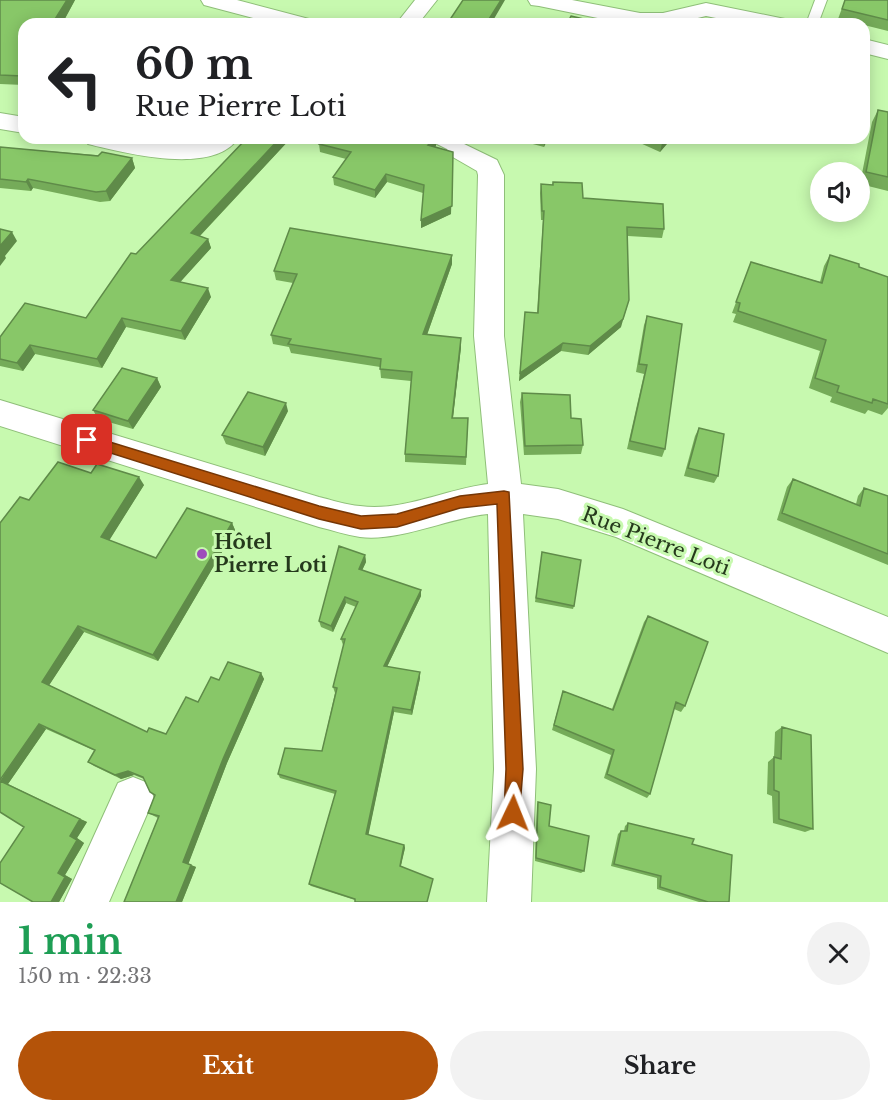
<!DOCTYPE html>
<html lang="en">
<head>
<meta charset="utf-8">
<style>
  body { margin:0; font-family:"Libre Baskerville",serif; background:#f2f2f2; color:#202124; height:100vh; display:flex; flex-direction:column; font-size:22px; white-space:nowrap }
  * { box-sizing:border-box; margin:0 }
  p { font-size:20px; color:#757577 }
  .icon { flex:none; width:33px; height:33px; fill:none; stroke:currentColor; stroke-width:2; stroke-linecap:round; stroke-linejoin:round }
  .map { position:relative; height:902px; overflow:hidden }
  .side { display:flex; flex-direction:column; background:#fff; flex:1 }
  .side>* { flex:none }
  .guide { position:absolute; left:18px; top:18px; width:852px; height:126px; border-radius:18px; box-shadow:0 3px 15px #0003; background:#fff; color:#202124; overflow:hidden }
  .buttons { position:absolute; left:810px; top:162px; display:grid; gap:12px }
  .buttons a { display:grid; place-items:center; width:60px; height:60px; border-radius:50%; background:#fff; box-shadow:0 3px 15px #0003; font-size:30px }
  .pin { position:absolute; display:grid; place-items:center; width:51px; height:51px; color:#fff; margin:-26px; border-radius:12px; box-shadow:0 3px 9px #0006 }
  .me { position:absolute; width:66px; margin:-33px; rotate:2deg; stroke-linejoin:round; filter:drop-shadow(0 0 4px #0008) }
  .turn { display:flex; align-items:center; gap:21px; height:126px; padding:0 18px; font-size:27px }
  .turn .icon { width:78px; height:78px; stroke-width:2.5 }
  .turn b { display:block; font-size:42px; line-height:51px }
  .round { display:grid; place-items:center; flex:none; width:63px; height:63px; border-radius:32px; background:#f2f2f2 }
  .overview { display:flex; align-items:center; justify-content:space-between; height:102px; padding:0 18px }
  h1 { font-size:36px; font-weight:700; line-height:45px; color:#1e9e55 }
  .cta { display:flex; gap:12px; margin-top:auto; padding:12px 18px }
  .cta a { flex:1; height:69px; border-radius:36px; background:#b45309; color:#fff; font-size:24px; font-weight:700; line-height:69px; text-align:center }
  .cta a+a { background:#f2f2f2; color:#202124 }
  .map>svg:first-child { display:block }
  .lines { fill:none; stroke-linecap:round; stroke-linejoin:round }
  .lane-casing { stroke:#8fbf79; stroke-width:2 }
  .street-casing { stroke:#8fbf79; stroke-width:2 }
  .lane { fill:#fff; fill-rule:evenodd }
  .street { fill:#fff; fill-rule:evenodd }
  .wall { fill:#75ab59 }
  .shaded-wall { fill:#5f8b49 }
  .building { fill:#88c768; stroke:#5f8b49; stroke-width:1.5 }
  .route { fill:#b45309; stroke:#753606; stroke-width:1.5 }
  .poi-dot { fill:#9e4cbb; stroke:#c7f9af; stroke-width:2 }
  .labels { text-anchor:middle; stroke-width:6; stroke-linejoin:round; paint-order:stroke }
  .street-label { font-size:20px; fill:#25391c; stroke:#c7f9af }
  .poi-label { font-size:20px; font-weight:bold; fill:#25391c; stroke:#c7f9af; text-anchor:start }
</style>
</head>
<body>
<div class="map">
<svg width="888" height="902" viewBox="0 0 888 902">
  <rect width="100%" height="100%" fill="#c7f9af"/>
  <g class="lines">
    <g class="lane-casing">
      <path id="lane" d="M815 0H827L818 24H806Z
        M425 138H444L467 150 465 153H455Z"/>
    </g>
    <g class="street-casing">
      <path id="street" d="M201 0H237L309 19 312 24H276L204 5Z
        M415 0H437L418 24H396Z
        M528 0H572L640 13H663L706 3 785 19 788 24H746L706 16 673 24H627L539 6 531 5Z
        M864 39 888 45V59L864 53Z
        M0 113 24 117V133L0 129Z
        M85 138H138L182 143 209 138H238C214 176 124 153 88 144Z
        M460 142 497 160 504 175V336L521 484 558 489 623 509 888 617V653L616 537 558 519 523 514 536 769 531 902H487L494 769 488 514C448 518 399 542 360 537 346 535 332 530 319 527L0 426V400L319 497C332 500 346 505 360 506 402 512 446 489 488 484L474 336 478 175 477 171 451 156 447 150 451 144Z
        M133 777 148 783 154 798 109 902H64L118 783Z"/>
    </g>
    <use href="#lane" class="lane"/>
    <use href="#street" class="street"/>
  </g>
  <path class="wall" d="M0 0H75L62 24H24V85L0 84Z
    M845 0H888V31L864 25V24H860L838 19Z
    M878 110 888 112V191L860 184 872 122Z
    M291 138 200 236 208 239 211 248 180 282 211 297 185 340 126 327 102 368 35 354 23 371 0 366V337L86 318 136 254Z
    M323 138H436V146L435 147 451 214 421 228 423 193 387 182 375 198 334 185 333 177 346 159 320 152 319 144Z
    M514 138H548L544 147 514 139Z
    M629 138H672L660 152Z
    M0 147 132 158 135 168 110 201 100 202 33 188 31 191 0 188Z
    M553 182 583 198 664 229 662 238 628 236 621 327 588 355 561 351 519 381 525 312 537 313 543 220H541L540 193 541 184 552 185Z
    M830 255 859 267 888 277V408L882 415 868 410 865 414 830 402 832 397 809 388 820 351 733 322 736 314 732 313 751 262 820 282 824 266Z
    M452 264 427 335 461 347 453 418H468L466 465 405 462V454L411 381 381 378 380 367 291 353 289 347 273 344 271 335 293 283 276 280 274 271Z
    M647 316 665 449 662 457 627 449 644 374 636 372 644 325Z
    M157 378 161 387 133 429 98 419 93 410Z
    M522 393 583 445 581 454 524 455 520 402Z
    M288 411 265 456 226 444 222 435Z
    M699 428 718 476 714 483 684 476 695 436Z
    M91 473 144 485 109 540 156 558 232 523 235 530 158 661 84 632 49 685 147 732 166 734 219 680 261 673 264 679 227 763 188 864 196 867 182 902H124L158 818 148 813 155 795 150 792 144 779 134 775 121 779 94 766 88 762 95 751 46 729 8 784 87 822 77 838 84 843 65 875 72 879 59 902 24 827 0 812 29 500Z
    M793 479 856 504 858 496 864 488 888 496V565L777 520 787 487Z
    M542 552 574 606 573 609 535 602Z
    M365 555 366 562 362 570 421 596 387 667 420 678 412 715 394 712 368 835 404 845 405 848 401 866 433 881 355 900 311 886 309 884 335 794 280 778 278 774 322 751 335 693 333 687 344 645H343L341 639 356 607 346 603 333 632 321 627 319 621Z
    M648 616 685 706 681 712 674 709 650 794 647 798 604 778 611 755 552 730 563 691 612 709 644 622Z
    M782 727 813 829 805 832 773 823 772 796 767 794 768 762 774 757 775 732Z
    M538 802 549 826 584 871 581 873 535 861 537 805Z
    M628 823 692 844 729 902H699L657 889V878L611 866 618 834 621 831H624L625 826Z"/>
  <path class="shaded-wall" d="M67 0H75L62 24H52Z
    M501 0H505L491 24H486Z
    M243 19 244 24H236Z
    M280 138H291L194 242 191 233Z
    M435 138H436V146L428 153V145Z
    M545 138H548L544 147Z
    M664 138H672L660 152 663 139Z
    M453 152 451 214 421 228V220Z
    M132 158 135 168 110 201 106 191Z
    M386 174 387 182 375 198V190Z
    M28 179 33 188 31 191 26 182Z
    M12 232 17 241 5 256 6 258 0 266V246Z
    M208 239 211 248 174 289 171 280Z
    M452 255V264L424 343 423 334Z
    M208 288 211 297 185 340 181 331Z
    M629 300 621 327 588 355 590 346Z
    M122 318 126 327 102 368 97 359Z
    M461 338V347L452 426V418Z
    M563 343 561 351 519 381 520 373Z
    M30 345 35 354 23 371 17 363Z
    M157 378 161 387 133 429 128 421Z
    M286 403 288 411 265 456 263 447Z
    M139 477 144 485 107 544 101 537Z
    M232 523 235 530 158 661 153 655Z
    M365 555 366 562 360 575 359 569Z
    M421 590V596L385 671 384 666Z
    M345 597 346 603 333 632 331 626Z
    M78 626 84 632 48 687 42 682Z
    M420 672V678L412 715 411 710Z
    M261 673 264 679 227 763 188 865 183 862 223 759Z
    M393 707 394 712 368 837 366 834Z
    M39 724 46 729 8 784 0 781Z
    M128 771 134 775 121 779 115 775Z
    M80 819 87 822 77 838 84 843 65 875 72 879 59 902H51L58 873 70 836Z
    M404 845 405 848 400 868V866Z
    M191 865 196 867 182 902H176Z"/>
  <path class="building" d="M0 0H67L52 24H24V72L22 76 0 75Z
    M463 0H501L486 24H447Z
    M845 0H888V20L842 9Z
    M571 16 605 24H567Z
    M243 19 236 24H210Z
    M878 110 888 112V177L866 172Z
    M247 138H280L191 233 208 239 171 280 208 288 181 331 122 318 97 359 30 345 17 363 0 359V337L25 303 86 318 131 253 136 254Z
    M323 138H435L428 145 453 152 452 206 421 220 424 185 386 174 375 190 333 177 351 152 319 144Z
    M0 147 98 156 102 152 132 158 106 191 96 192 28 179 26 182 0 179Z
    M553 182 582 183 583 198 663 204 664 229 627 227 629 300 623 319 590 346 563 343 520 373 525 312 538 313 544 211H542L541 184 553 185Z
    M290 228 452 255 423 334 461 338 452 418H468L466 457 405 454 412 372 380 369 381 359 288 344 291 339 271 335 297 274 274 271Z
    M0 229 12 232 0 246Z
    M830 255 859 264V267L888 277V404L873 399 872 403 837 392 839 386 815 378 826 340 738 311 740 303 736 302 751 262 822 283Z
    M647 316 682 324 665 449 630 441 647 365 639 364Z
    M122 368 157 378 128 421 93 410Z
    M248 392 286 403 263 447 222 435Z
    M522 393 570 395 571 418 581 419 583 445 525 446Z
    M699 428 724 434 718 476 688 468Z
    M58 462 91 473 97 464 139 477 101 537 156 558 187 508 232 523 153 655 78 626 42 682 147 732 149 728 166 734 186 697 198 702 211 677 219 680 228 662 261 673 223 759 183 862 191 865 176 902H124L159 816 148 813 155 795 150 792 143 777 128 771 115 775 88 762 95 750 39 724 0 780V523L20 497 29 500Z
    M793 479 860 506 864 488 888 496V554L782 513Z
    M339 546 365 555 359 569 421 590 384 666 420 672 411 710 393 707 366 834 404 845 400 866 433 879 427 902H355V899L309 884 336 791 278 774 285 748 322 751 337 688 333 687 345 639H341L358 602 345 597 331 626 319 621Z
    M542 552 581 560 574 606 536 598Z
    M648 616 708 642 685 706 676 702 650 794 607 774 614 750 554 725 563 691 613 710Z
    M782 727 811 735 813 829 779 819V792L774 790V757L781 759Z
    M0 781 80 819 70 836 77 840 58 873 65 877 51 902H33L0 883V863L24 827 0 812Z
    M538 802 551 805 549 826 589 836 584 871 536 858Z
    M628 823 694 839 692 844 732 855 729 902H708L660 887 661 876 614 864 621 831H627Z"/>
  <path class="route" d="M87 435 319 506 361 516 397 514 460 496 504 491 509 492 523 769 519 819 513 822 507 819 504 813 506 769 497 504 460 508 397 527 361 529 319 519 82 444V436Z"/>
  <circle class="poi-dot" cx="202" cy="554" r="6"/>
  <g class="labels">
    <g class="street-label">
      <text transform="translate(656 541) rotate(21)" y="7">Rue Pierre Loti</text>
    </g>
    <g class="poi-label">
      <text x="214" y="549">Hôtel<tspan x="214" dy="23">Pierre Loti</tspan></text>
    </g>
  </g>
</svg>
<div class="buttons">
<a><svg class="icon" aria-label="sound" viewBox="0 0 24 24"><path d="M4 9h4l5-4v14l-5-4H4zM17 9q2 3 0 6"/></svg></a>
</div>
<div class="pin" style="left:87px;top:440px;background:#d93025"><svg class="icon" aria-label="arrive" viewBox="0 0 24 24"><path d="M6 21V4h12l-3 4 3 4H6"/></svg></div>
<svg class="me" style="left:513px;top:813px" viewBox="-20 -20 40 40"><path d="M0-17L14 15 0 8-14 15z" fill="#b45309" stroke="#fff" stroke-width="4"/></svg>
<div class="guide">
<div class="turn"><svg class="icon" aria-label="left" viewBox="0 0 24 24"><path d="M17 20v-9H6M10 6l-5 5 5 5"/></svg><div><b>60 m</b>Rue Pierre Loti</div></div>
</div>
</div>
<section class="side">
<div class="overview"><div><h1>1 min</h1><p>150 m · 22:33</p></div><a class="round"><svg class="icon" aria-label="close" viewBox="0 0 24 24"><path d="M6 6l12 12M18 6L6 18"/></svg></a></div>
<div class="cta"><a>Exit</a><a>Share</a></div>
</section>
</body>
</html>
